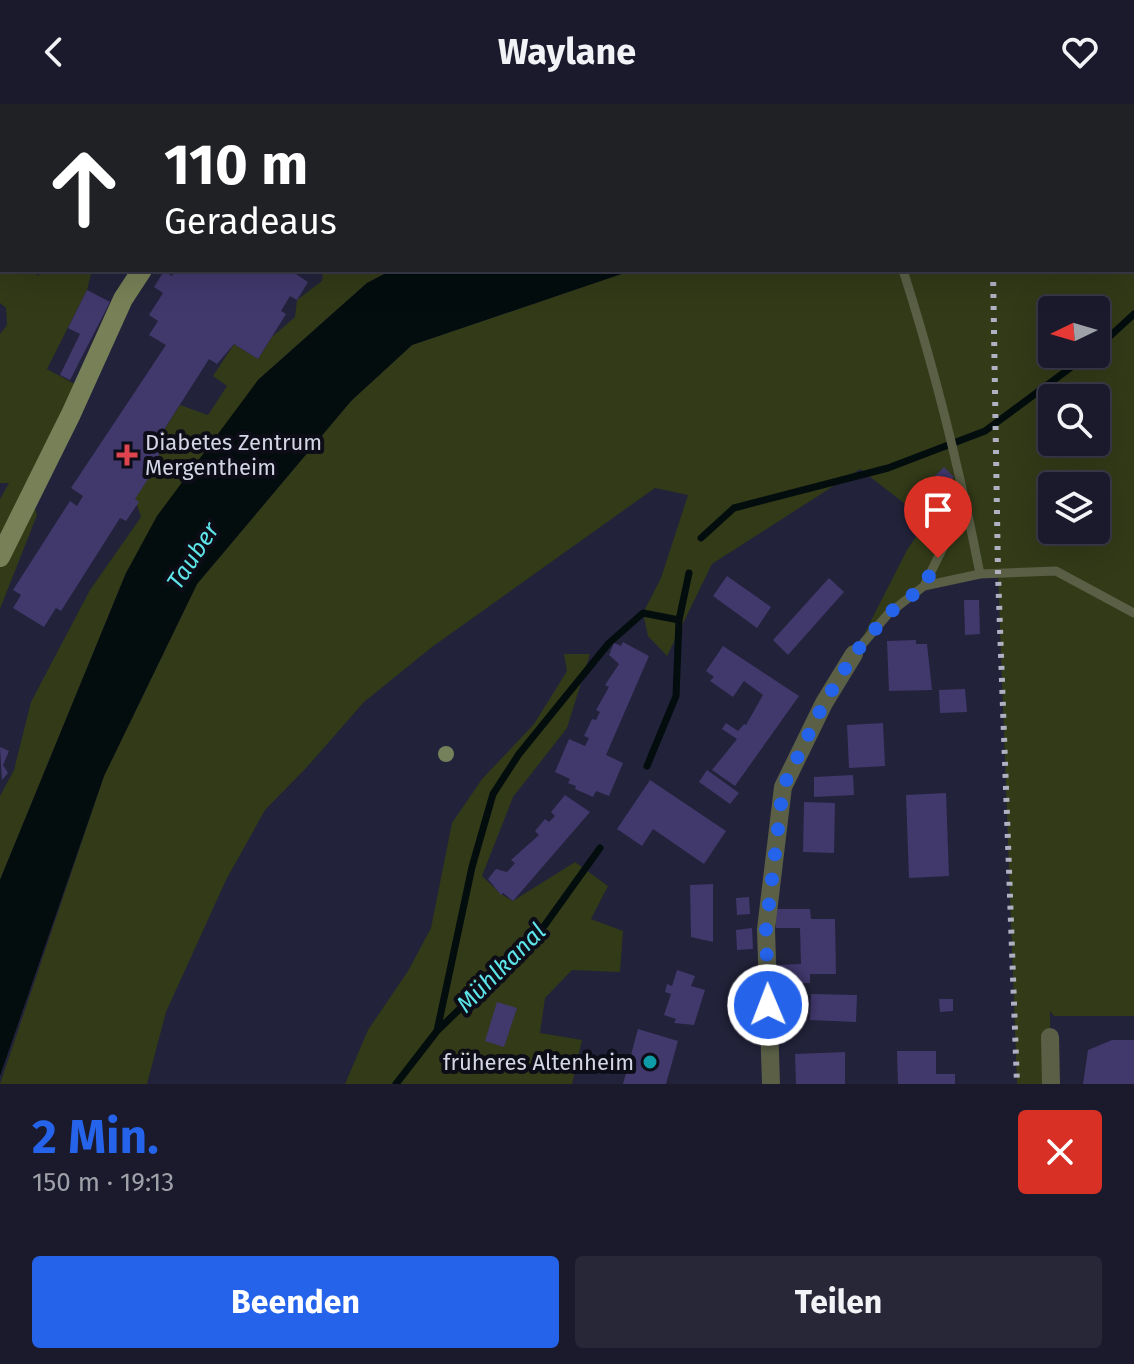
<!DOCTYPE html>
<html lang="de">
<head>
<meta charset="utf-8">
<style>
  body { margin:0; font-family:"Fira Sans",sans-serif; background:#272738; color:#f1f3f6; height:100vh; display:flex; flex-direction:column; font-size:30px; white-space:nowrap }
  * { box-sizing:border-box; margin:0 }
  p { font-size:26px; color:#9fa1a9 }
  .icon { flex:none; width:44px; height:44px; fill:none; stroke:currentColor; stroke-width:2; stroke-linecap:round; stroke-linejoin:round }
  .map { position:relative; height:980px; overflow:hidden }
  .panel { display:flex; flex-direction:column; background:#1a1a2c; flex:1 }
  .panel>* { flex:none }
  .hud { position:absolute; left:0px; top:0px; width:1134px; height:168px; box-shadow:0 8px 32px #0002,0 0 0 2px #383848; background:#202124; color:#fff; overflow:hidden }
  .needle { width:52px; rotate:265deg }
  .buttons { position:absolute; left:1038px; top:192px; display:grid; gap:16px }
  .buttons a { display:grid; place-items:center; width:72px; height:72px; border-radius:8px; background:#1a1a2c; box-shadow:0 8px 32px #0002,0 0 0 2px #383848; font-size:40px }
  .pin { position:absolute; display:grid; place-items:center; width:68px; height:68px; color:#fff; margin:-82px -34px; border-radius:50% 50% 50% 0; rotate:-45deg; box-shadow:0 0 8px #0007 }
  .pin .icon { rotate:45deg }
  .me { position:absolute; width:88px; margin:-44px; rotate:359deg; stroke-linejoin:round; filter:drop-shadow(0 0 6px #0008) }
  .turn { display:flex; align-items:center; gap:28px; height:168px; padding:0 32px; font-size:36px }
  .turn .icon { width:104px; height:104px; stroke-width:2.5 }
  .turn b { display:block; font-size:56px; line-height:68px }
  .round { display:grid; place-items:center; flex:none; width:84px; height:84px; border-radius:8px; background:#272738 }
  .overview { display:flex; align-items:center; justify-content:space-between; height:136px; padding:0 32px }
  h1 { font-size:48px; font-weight:700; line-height:60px; color:#2563eb }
  .cta { display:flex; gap:16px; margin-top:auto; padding:16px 32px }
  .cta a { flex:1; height:92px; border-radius:8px; background:#2563eb; color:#fff; font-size:32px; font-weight:700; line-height:92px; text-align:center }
  .cta a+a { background:#272738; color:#f1f3f6 }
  header { display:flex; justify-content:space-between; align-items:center; height:104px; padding:0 32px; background:#1a1a2c; font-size:36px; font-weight:700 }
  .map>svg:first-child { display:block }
  .green { fill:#323a18; fill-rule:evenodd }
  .water { fill:#030d0e }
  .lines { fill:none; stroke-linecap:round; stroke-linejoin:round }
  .stream { stroke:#030d0e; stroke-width:7 }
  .building { fill:#41386c }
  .lane { stroke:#5a5f46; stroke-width:9 }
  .street { stroke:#5a5f46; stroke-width:18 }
  .secondary { stroke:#788057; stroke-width:20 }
  .rail { stroke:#b0b1c3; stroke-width:6; stroke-dasharray:4 8; stroke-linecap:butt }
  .tree { fill:#74815a }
  .route { stroke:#2563eb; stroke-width:14; stroke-dasharray:0 25.2 }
  .health-dot { fill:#e0444e; stroke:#0d0d18; stroke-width:3 }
  .culture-dot { fill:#0f9aa8; stroke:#0d0d18; stroke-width:3 }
  .labels { text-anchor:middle; stroke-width:8; stroke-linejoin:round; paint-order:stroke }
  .poi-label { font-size:22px; fill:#d4d5e5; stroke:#0d0d18; text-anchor:start }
  .water-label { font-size:24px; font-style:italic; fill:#5de4e8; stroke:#0d0d18 }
</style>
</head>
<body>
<header><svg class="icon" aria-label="back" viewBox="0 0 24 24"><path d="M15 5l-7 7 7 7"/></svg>Waylane<svg class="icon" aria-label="heart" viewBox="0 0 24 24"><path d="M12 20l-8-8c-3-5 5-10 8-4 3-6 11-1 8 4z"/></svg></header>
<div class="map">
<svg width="1134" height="980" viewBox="0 0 1134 980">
  <rect width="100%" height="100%" fill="#22223a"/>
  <path class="green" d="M409 0H779L409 2Z
    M993 0H1134V912H1054L1050 907 1051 980H1017L998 470 924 482 888 510 854 550 907 446 927 417 860 365 712 460 667 552 648 532 643 509 661 474 688 391 655 384 432 543 364 598 307 663 265 706 226 776 166 908 147 980H0L104 672 197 480 351 297 412 241 633 166H1132V2ZM1052 206H1096V250H1052ZM1052 294H1096V338H1052ZM1052 382H1096V426H1052Z
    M0 151 2 166H33L38 172 42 166H92L87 186 47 265 82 284 31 391 37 411 0 505V395L9 379H0V230L7 221 6 204 0 199Z
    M323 166H392L367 179 258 276 126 469 0 776V692L14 666 31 598 90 486 141 413 135 395 165 340 158 335 180 301 208 311 227 282 213 272 234 240 258 255 272 233 295 213 297 196 322 177Z
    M564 550H590L567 624 513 693 482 772 501 790 513 797 575 758 608 782 591 815 623 827 620 868 572 866 545 894 540 929 582 936 572 980H345L368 926 408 867 431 824 452 719 482 675 534 620 567 567Z"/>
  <path class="water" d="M392 166H633L412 241 351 297 197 480 104 672 0 972V776L126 469 157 412 258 276 367 179Z"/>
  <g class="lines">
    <path class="stream" d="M1096 245 1134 210
      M701 434 734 404 888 364 985 327 1089 250
      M647 662 676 592 679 516 689 469
      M437 927 472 763 493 690 519 650 609 539 643 509 679 516
      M396 980 437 927 542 825 600 744"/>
  </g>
  <path class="building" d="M176 166H290L308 178 297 196 290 192 281 207 286 210 258 255 234 240 217 260 209 255 158 335 166 340 148 367 152 369 135 395 139 398 126 417 120 414 61 507 56 504 44 523 13 504 21 491 13 486 70 397 77 402 83 392 71 384 166 241 149 231 158 217 149 211 163 189 154 183 164 167 172 172Z
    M87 186 110 198 70 276 60 271 80 230 68 224Z
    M944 363 954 373 945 382 935 372Z
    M727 472 771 503 757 524 713 492Z
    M829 474 844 488 788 551 773 536Z
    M964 496H979L980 530 965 531Z
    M916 536V540H927L932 586 889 587 887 537Z
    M623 538 649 552 606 651 623 659 609 692 596 687 593 693 575 685 576 682 568 679 570 675 555 668 569 635 585 642 589 634 584 632 592 615 596 616 600 608 596 606 609 583 605 581 619 560 609 551 614 539 621 542Z
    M723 542 799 592 735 682 712 666 737 635 722 625 726 619 738 627 744 620 746 621 763 591 744 577 733 593 710 577 714 573 706 567Z
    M965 585 967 608 940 609 939 586Z
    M883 619 885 662 849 664 847 621Z
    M0 643 9 647 3 661 8 669 2 676Z
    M707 666 739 689 730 700 699 678Z
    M853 671 854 691 814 693V673Z
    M650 676 726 727 704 760 653 725 642 742 617 725Z
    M946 689 949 772 909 774 906 691Z
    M565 691 590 708 513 797 503 789 501 791 488 775 496 765 507 768 515 759 511 756 539 731 535 727 545 715 549 718 555 712 551 708Z
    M804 698 835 699 834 749 803 748Z
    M713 780V838L691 833 690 781Z
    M749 793 750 810 737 811 736 794Z
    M776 805H810L811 815H835L836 870H810V879H800L801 884 778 885V861L801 860 800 824H776Z
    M752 824 753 845 737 846 736 826Z
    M677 866 695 872 691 882 705 886 694 921 674 919 676 915 664 911 671 890 665 888 667 880 672 882Z
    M811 890 857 891 856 918 810 916Z
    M939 895H953V907L940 908Z
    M497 898 517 904 504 943 485 937Z
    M638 925 678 937 666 980H623Z
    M1112 936H1134V980H1083L1088 946Z
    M897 947H936V970H955V980H898Z
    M845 948V980H796L795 950Z"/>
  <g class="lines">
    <path class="lane" d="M527 2 529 0
      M903 166C935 266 960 367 980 470
      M924 482 965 399
      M854 550 888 510 924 482 980 470 1056 467 1134 509"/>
    <path class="street" d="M1050 933 1051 980
      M771 980 766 825 783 683 824 599 854 550"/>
    <path class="secondary" d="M153 0 154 2
      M0 453 71 310 123 195 142 166"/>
    <path class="rail" d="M990 0V2
      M993 166 998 470 1017 980"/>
  </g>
  <circle class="tree" cx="446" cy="650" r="8"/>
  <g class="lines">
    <path class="route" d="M768 901 766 825 783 683 824 599 854 550 888 510 924 482 938 454"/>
  </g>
  <path class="health-dot" d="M123 339h8v8h8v8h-8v8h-8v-8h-8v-8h8z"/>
  <circle class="culture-dot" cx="650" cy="958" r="8"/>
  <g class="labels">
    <g class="poi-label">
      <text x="145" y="346">Diabetes Zentrum<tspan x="145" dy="25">Mergentheim</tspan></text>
      <text x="634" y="966" text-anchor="end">früheres Altenheim</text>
    </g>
    <g class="water-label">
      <text transform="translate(193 452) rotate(-57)" y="8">Tauber</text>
      <text transform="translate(501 864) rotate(-45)" y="8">Mühlkanal</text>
    </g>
  </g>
</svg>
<div class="buttons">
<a><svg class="needle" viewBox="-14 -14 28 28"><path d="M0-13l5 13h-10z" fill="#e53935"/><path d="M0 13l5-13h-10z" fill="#9fa1a9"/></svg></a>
<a><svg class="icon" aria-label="search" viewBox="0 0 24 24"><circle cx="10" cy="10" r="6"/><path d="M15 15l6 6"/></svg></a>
<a><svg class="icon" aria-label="layers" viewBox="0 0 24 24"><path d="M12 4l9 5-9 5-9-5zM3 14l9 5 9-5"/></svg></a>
</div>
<div class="pin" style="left:938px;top:454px;background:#d93025"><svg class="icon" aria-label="arrive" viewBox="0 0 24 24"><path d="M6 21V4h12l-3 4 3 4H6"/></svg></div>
<svg class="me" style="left:768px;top:901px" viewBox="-20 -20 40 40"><circle r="17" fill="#2563eb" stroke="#fff" stroke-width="3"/><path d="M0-11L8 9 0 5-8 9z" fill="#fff"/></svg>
<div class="hud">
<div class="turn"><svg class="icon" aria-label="ahead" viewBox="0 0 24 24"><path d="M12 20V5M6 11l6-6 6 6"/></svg><div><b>110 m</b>Geradeaus</div></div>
</div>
</div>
<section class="panel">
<div class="overview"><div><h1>2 Min.</h1><p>150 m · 19:13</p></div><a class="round" style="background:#d93025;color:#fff"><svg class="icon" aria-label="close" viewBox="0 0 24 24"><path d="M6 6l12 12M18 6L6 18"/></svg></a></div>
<div class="cta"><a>Beenden</a><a>Teilen</a></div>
</section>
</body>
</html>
